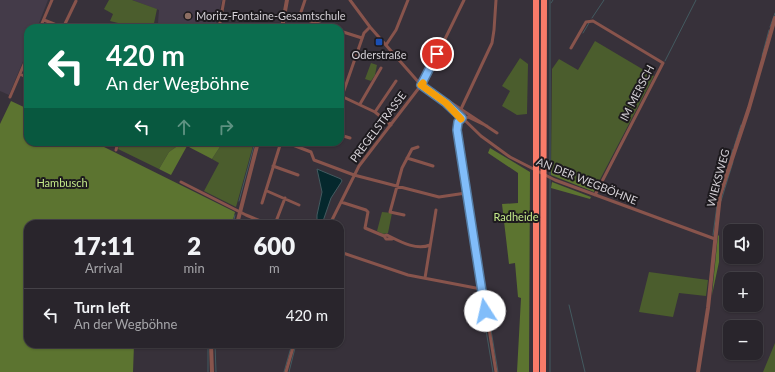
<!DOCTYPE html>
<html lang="en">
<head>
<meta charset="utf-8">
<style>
  body { margin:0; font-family:Lato,sans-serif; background:#353138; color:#f1f3f6; height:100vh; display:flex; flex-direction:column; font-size:15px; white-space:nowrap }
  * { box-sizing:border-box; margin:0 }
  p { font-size:13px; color:#a5a5a9 }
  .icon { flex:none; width:22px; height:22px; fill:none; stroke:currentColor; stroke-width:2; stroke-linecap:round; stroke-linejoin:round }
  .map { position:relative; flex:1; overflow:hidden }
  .details { position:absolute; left:24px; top:220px; width:320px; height:128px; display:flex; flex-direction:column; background:#29252c; border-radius:12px; box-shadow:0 1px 3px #0004,0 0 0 1px #454248 }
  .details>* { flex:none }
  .top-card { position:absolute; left:24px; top:24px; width:320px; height:122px; border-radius:12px; box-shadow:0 1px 3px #0004,0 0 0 1px #454248; background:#0b6e4f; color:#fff; overflow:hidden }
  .tools { position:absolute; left:723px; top:224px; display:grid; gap:8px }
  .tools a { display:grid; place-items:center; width:40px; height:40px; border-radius:8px; background:#29252c; box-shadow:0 1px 3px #0004,0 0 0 1px #454248; font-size:20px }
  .pin { position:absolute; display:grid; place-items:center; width:34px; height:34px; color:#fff; margin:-17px; border:2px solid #fff; border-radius:50%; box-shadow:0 1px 4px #0007 }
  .me { position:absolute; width:44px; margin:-22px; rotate:350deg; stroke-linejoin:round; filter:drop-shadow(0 0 3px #0008) }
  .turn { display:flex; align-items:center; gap:14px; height:84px; padding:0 16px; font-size:18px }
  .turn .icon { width:52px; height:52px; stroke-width:2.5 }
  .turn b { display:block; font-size:28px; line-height:34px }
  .lanes { display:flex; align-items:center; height:38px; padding:0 16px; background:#0003; justify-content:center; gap:20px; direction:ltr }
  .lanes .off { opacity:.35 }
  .eta { display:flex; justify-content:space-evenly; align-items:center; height:68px; text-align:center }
  .eta b { font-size:24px; font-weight:800; line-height:28px }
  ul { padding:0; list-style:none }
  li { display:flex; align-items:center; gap:12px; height:52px; padding:0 16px; border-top:1px solid #454248 }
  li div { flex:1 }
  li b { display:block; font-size:15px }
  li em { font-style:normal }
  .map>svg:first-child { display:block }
  .built { fill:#443b49 }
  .green { fill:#4b5d2d }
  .forest { fill:#5c7430 }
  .water { fill:#05282d; stroke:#435a60 }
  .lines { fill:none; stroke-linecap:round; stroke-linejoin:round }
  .stream { stroke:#435a60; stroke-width:1 }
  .minor { stroke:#88544c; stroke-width:3 }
  .tertiary { stroke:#88544c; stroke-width:4 }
  .motorway { stroke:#f97b69; stroke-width:6 }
  .route-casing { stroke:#547ba2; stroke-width:10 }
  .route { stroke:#81bdfa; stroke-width:7 }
  .slow { stroke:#f59e0b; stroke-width:7 }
  .education-dot { fill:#8d6e63; stroke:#1d1a1e; stroke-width:1.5 }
  .transit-dot { fill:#1a4fb4; stroke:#1d1a1e; stroke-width:1.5 }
  .labels { text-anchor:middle; stroke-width:4; stroke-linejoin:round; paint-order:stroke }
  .poi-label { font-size:11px; fill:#d4d0d6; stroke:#1d1a1e; text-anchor:start }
  .street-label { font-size:11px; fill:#d4d0d6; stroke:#1d1a1e }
  .park-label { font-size:11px; fill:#c3e888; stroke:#1d1a1e }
</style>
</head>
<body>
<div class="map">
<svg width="775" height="372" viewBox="0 0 775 372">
  <rect width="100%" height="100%" fill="#37313a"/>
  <path class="built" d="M0 0H48L37 28H28V49L9 95 0 91Z
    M132 0H222L215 28H180L158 23 159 10Z"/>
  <path class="green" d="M109 0H132L157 9 153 28H138L110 21 113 14 104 9Z
    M595 41 654 76 595 189 551 169 552 69 559 59 578 70Z
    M520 58 528 64 527 114 517 115 502 106 510 91 502 86Z
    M371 63 377 65 375 75 371 81 365 79Z
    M120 142H183L169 152 159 169 118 149Z
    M223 142H254L236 207 204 191 219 163 212 159Z
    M382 212 392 213 388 233 383 234 377 231Z
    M649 272 708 280 706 296 679 293 673 317 639 312Z
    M775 343V372H763Z"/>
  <path class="forest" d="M11 101 28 109V142H94L235 212 232 224H28V344H134L133 372H0V124Z
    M183 142H223L212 159 187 146 171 175 159 169 169 152Z
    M490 148 530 172 529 372H517L521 298 518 297 515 263 509 264 502 204 518 203V173L488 153Z
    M551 169 595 189 594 192 551 175Z
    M552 182 591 197 590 199 551 188Z
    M718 235 719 236V262L712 295Z"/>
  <path class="water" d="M317 169 341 179 342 181 331 198 322 224H317V215L322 192Z"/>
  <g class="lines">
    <path class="stream" d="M551 3 553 0
      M592 18 604 0
      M770 27 775 13
      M583 33 589 23
      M762 56 769 30
      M665 61 696 0
      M734 147 741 125
      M729 163 733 149
      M550 175V0
      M550 179V372
      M239 201 255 142
      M721 201 733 162
      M233 224 235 215
      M245 224H250
      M713 235 718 198
      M569 305 585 372
      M482 308 484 317
      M485 324 493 372
      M491 330 498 372
      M208 344V372
      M215 344 216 372
      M284 372 292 344
      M289 372 296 344"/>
    <path class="minor" d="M305 0 300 15 302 18 331 28
      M350 0 370 27 421 85 447 103 481 136 510 157 555 180 715 239
      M44 20 64 28
      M40 28 52 0
      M63 28 76 1
      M111 28 112 25
      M155 28 159 25 170 28
      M219 28 224 0
      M340 31 362 38
      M386 45 396 30 408 0
      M571 48 586 22 593 21 663 63 595 195
      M20 74 28 78
      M341 96 375 112 391 125
      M342 96 364 33 370 27
      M10 97 28 55
      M447 103 450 102 497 133
      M360 104 381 68
      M461 109 492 43 494 30 496 0
      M375 112 396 81
      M462 118 458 122 457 130 496 372
      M463 120 468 117 487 126
      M340 135 350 138
      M285 142 311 152 314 160 354 175 439 197 466 193
      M116 150 118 142
      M407 158 433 166
      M273 166 298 175
      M181 182 246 215 268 224
      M267 191 299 205
      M341 202 366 210 368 212 365 228 384 236 386 239H392
      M262 203 281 142
      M404 215 390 212 402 168 412 149 418 147
      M275 224 285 198
      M330 224 359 166 425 80 464 0
      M384 236 387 235C399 241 416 251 430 245
      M340 252 408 275 481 289
      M425 278 436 210
      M286 372 294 344"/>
    <path class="tertiary" d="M282 28 287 0
      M237 224 258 142
      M211 344 212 372
      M698 372 708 308 720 195 749 108 775 18"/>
    <path class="motorway" d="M536 372V0
      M543 372 544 0"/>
  </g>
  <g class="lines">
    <g class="route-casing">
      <path id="route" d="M437 54 421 85 446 103 462 118 458 122 457 130 485 311"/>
    </g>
    <use href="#route" class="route"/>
    <path class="slow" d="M423 83 421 85 446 103 461 119"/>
  </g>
  <circle class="education-dot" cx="188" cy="16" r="4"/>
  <rect class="transit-dot" x="375" y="38" width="8" height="8" rx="2"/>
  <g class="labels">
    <g class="poi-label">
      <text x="196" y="20">Moritz-Fontaine-Gesamtschule</text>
      <text x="379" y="59" text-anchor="middle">Oderstraße</text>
    </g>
    <g class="street-label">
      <text transform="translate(637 93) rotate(-63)" y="4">IM MERSCH</text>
      <text transform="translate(378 127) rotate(-53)" y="4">PREGELSTRASSE</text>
      <text transform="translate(718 178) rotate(-75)" y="4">WIEKSWEG</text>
      <text transform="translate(587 181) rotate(22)" y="4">AN DER WEGBÖHNE</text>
    </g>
    <g class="park-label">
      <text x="62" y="187">Hambusch</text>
      <text x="516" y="221">Radheide</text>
    </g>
  </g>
</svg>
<div class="tools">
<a><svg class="icon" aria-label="sound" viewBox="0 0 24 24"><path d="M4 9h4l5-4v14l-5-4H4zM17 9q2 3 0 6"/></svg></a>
<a>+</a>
<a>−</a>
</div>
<div class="pin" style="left:437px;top:54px;background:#d93025"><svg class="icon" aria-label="arrive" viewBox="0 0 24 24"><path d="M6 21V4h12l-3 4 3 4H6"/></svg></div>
<svg class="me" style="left:485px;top:311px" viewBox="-20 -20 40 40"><circle r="19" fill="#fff"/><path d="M0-13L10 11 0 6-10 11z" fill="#81bdfa"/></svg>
<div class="top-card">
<div class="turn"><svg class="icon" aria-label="left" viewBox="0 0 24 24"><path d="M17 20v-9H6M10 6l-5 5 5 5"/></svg><div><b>420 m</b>An der Wegböhne</div></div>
<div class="lanes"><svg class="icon" aria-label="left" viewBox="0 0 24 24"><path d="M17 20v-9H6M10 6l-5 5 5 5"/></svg><svg class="icon off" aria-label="ahead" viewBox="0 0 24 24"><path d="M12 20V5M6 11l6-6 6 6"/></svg><svg class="icon off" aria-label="right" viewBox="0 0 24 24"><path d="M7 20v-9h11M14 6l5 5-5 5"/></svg></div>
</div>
<section class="details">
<div class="eta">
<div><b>17:11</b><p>Arrival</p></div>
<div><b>2</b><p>min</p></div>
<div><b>600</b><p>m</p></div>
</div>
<ul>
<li><svg class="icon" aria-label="left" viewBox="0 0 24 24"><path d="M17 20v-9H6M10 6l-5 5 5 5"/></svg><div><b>Turn left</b><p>An der Wegböhne</p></div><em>420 m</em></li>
</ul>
</section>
</div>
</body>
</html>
